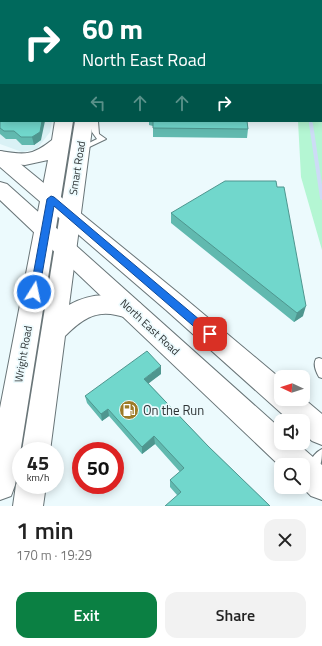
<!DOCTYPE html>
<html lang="en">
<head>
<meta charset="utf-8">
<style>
  body { margin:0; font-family:"Titillium Web",sans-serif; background:#f2f2f2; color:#222; height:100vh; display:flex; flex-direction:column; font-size:15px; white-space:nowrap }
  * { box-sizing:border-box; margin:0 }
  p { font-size:13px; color:#767676 }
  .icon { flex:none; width:22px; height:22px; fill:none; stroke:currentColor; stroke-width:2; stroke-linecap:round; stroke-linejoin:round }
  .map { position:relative; height:506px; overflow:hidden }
  .details { display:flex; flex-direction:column; background:#fff; flex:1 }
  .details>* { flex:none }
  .guide { position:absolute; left:0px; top:0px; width:322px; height:122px; box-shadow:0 2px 10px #0003; background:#00695c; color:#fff; overflow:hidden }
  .needle { width:26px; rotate:274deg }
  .buttons { position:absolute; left:274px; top:370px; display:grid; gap:8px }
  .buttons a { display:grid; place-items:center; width:36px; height:36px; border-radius:8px; background:#fff; box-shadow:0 2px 10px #0003; font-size:20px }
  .speed { position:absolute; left:12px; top:442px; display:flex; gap:8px; font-size:20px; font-weight:700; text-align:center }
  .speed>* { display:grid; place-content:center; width:52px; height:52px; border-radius:50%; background:#fff; box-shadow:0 2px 10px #0003; line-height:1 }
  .speed small { font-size:10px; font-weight:400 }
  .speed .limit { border:6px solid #d22; background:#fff; color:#111 }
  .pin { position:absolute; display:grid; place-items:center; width:34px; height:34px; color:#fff; margin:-17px; border-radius:8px; box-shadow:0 2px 6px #0006 }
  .me { position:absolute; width:44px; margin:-22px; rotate:10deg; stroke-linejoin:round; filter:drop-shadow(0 0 3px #0008) }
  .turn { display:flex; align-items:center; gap:14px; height:84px; padding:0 16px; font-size:18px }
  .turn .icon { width:52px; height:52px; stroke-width:2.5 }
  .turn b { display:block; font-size:28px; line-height:34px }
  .lanes { display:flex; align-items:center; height:38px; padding:0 16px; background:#0003; justify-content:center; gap:20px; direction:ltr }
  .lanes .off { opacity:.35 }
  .round { display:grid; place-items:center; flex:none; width:42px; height:42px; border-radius:12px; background:#f2f2f2 }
  .headline { display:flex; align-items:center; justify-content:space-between; height:68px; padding:0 16px }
  h1 { font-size:24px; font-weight:600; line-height:30px }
  .action { display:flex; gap:8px; margin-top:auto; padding:8px 16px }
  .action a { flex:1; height:46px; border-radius:12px; background:#0b8043; color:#fff; font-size:16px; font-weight:600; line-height:46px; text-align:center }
  .action a+a { background:#f2f2f2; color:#222 }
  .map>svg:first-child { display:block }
  .built { fill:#d9f1f5 }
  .green { fill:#b4f6d3 }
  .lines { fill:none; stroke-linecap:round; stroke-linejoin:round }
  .stream-far1 { stroke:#cddcf6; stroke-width:3 }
  .stream { stroke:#cddcf6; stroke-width:4 }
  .service-casing { stroke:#697578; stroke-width:2 }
  .secondary-casing { stroke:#697578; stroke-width:2 }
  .trunk-casing { stroke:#697578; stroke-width:2 }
  .service { fill:#fff; fill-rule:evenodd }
  .secondary { fill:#fff; fill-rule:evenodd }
  .trunk { fill:#fff; fill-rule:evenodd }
  .wall { fill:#61b9af }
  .shaded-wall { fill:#4f968f }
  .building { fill:#71d7cc; stroke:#4f968f }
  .route { fill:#1a73e8; stroke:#114b97 }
  .labels { text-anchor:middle; stroke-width:3.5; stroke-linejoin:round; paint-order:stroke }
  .street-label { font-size:11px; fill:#2d3334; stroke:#ecfafd }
  .near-poi-label { font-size:13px; fill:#2d3334; stroke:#ecfafd; text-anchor:start }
</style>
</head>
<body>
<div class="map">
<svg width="322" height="506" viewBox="0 0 322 506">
  <rect width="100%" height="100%" fill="#ecfafd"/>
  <path class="built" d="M0 0H76L1 1V121H52L50 132 37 149 22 152 0 144Z"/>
  <path class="green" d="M302 0H322V250L301 177 298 121H321V1Z"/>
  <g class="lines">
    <path class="stream-far1" d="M321 54 322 51
      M310 121 311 125"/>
    <path class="stream" d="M311 124 322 198"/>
    <g class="service-casing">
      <path id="service" d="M1 12V17L0 18V13Z
        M0 28H1V32H0Z
        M0 89H1V93H0Z
        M92 121H98L99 134 106 139 83 150H79V148L97 139 92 132Z
        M319 358 322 359V378L319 377C316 372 313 364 316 359Z
        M322 449C322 459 322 470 311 474L307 473 306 469C309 462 315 452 322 449Z"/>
    </g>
    <g class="secondary-casing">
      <path id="secondary" d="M81 0H95V1H81Z
        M55 121H73L15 485 11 496 0 500V408L48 160 25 165 0 163V151C25 155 32 156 52 140Z
        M75 121H93L69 305C95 291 114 294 140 303L144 310 140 317C131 320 125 317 116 315 94 310 80 321 65 336L50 451H22Z
        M20 474 21 485H46L43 506H13L16 485Z"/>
    </g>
    <g class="trunk-casing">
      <path id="trunk" d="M0 151 7 153 182 296 281 379V399H303V398L322 414V445L312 441 303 433V421H290L166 310 0 167Z
        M0 182 7 184 281 429V443H297L322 465V500L311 496 302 487 303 465H281V467L0 200Z"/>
    </g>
    <use href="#service" class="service"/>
    <use href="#secondary" class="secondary"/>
    <use href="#trunk" class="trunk"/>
  </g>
  <path class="wall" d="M0 43H1V80L0 79Z
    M0 99 41 140 34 145H22L16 139H6L0 134Z
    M149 121H247L248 129 247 138 153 137V126L149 125Z
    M277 187 303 316 294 322 171 223V213Z
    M161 374 148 383 208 446 270 506 177 495 170 487V480L180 472 155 444 142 454 109 416 102 421 87 403 85 396Z"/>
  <path class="shaded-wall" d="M42 121H45L41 140 34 145 32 137Z
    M306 306 303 316 294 322 297 313Z
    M161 366V374L144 387V379Z
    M108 409 109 416 102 421 101 414Z
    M154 436 155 444 142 454V447Z"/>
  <path class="building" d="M19 0H69V1H19Z
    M0 43H1V57L0 53Z
    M0 57H1V74L0 73Z
    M0 99H1V121H42L40 132 32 137H21L14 131H4L0 128Z
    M153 121H247L248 129 153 128Z
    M225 181H276L277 187H284L306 306 297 313 171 213Z
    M147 351 161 366 144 379 208 446 270 506H165L181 492 170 480 184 468 154 436 142 447 108 409 101 414 85 396Z"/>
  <path class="route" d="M51 196 54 197 213 331 215 334 213 337 210 338 206 337 54 206 39 292 38 295H31L30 292 47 199Z"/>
  <defs>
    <g id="fuel-disc" transform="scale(1)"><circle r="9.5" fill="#9d7b26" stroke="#ecfafd"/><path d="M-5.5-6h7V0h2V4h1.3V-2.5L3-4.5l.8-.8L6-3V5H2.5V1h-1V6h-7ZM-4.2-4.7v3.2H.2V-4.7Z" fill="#fff"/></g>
  </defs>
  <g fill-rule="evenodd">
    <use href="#fuel-disc" x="129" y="410"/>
  </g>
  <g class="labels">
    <g class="street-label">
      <text transform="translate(77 168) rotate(-81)" y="4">Smart Road</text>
      <text transform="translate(150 327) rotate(43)" y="4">North East Road</text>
      <text transform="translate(23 354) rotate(-80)" y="4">Wright Road</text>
    </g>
    <g class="near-poi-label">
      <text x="143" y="415">On the Run</text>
    </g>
  </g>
</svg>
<div class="buttons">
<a><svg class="needle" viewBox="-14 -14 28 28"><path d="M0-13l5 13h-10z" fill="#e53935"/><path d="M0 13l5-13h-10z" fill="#767676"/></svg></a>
<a><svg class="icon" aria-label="sound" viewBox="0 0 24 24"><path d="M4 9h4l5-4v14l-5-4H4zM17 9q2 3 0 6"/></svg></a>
<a><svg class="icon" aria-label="search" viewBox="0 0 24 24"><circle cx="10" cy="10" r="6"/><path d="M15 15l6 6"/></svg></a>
</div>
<div class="speed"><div>45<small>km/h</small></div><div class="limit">50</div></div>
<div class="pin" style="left:210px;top:334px;background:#d93025"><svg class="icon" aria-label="arrive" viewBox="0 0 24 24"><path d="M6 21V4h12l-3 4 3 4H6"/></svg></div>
<svg class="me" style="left:34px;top:292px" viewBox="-20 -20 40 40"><circle r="17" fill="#1a73e8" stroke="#fff" stroke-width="3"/><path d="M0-11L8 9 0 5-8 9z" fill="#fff"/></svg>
<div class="guide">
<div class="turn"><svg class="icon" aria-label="right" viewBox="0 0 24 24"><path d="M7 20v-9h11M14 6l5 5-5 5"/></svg><div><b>60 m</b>North East Road</div></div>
<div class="lanes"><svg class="icon off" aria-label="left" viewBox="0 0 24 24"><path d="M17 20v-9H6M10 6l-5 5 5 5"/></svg><svg class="icon off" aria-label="ahead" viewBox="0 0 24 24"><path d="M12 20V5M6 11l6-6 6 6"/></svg><svg class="icon off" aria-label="ahead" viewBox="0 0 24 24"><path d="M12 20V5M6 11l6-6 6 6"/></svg><svg class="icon" aria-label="right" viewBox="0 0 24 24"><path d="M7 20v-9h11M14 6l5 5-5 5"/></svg></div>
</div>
</div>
<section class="details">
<div class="headline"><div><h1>1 min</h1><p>170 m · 19:29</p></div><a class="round"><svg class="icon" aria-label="close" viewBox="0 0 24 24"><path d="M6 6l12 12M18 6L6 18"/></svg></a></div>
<div class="action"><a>Exit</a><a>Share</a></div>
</section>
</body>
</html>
